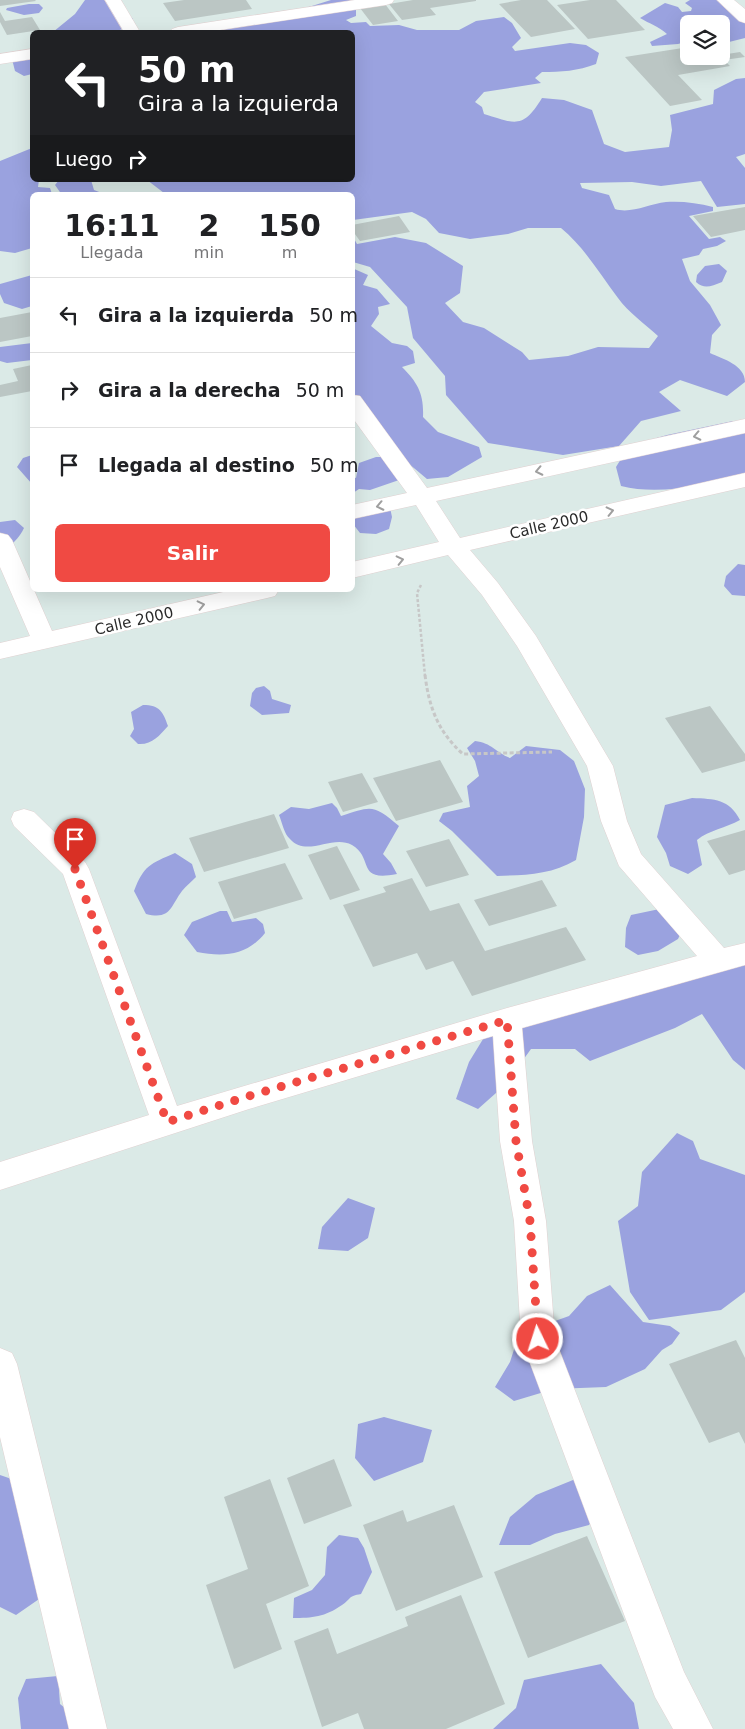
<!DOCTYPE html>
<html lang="es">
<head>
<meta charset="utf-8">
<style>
  body { margin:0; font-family:"DejaVu Sans",sans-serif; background:#f6f6f6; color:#202124; height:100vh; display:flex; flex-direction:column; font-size:19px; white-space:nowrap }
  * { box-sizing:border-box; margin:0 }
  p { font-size:16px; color:#757577 }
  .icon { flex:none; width:28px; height:28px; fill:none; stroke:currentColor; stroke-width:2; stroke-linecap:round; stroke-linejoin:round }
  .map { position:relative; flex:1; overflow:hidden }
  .side { position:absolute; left:30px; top:192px; width:325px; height:400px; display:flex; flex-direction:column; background:#fff; border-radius:8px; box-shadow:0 5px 20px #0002 }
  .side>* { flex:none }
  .top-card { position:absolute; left:30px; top:30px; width:325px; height:152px; border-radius:8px; box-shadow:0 5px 20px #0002; background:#202124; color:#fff; overflow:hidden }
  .buttons { position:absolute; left:680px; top:15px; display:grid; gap:10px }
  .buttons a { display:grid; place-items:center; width:50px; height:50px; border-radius:8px; background:#fff; box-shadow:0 5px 20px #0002; font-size:25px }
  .pin { position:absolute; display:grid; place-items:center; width:42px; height:42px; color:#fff; margin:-51px -21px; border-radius:50% 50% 50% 0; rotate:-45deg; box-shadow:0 0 5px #0007 }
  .pin .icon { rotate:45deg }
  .me { position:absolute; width:55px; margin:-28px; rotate:356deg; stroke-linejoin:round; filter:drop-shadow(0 0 4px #0008) }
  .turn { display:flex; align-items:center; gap:18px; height:105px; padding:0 25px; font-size:22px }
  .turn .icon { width:65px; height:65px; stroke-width:2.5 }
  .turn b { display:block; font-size:35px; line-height:42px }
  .then { display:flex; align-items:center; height:48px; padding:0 25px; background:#0003; gap:10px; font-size:19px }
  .eta { display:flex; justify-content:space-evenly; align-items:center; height:85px; text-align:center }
  .eta b { font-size:30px; font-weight:700; line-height:35px }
  .cta { display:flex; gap:10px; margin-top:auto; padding:10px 25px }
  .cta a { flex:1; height:58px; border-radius:8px; background:#f04a43; color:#fff; font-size:20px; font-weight:700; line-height:58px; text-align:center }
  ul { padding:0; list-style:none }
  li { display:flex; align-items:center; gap:15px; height:75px; padding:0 25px; border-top:1px solid #e0e0e0 }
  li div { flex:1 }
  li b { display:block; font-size:19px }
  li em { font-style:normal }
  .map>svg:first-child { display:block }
  .green { fill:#9aa2df }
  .building { fill:#bbc6c4 }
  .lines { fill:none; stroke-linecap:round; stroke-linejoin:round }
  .minor-casing { stroke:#e1d1d1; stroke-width:1 }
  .path-far1 { stroke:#c7c7c7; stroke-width:2.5; stroke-dasharray:3 2; stroke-linecap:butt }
  .path { stroke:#c7c7c7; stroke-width:3; stroke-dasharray:4 2.5; stroke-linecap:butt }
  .minor { fill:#fff; fill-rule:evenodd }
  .oneway { stroke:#9f9f9f }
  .route { stroke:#f04a43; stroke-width:9; stroke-dasharray:0 16.2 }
  .labels { text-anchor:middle; stroke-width:5; stroke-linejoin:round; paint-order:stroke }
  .street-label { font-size:15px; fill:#292929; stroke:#fff }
</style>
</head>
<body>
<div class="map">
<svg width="745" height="1729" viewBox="0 0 745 1729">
  <rect width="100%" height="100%" fill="#dbeae7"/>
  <path class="green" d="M85 0H121L127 13 133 19 131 27 112 32H53L75 14Z
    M331 0H349L364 3 356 10V16L346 20 351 23 366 22 370 26 399 25 417 30H459L476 21 504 17 512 23 521 38 512 47 515 51 570 43 586 45 599 53 596 64C578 71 561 72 542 72L535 78 541 83 484 92 475 102 482 107 484 114C516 124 523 129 542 98L564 100 592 110 604 144 625 152 669 147 672 130 670 115 713 104 714 90 736 79 745 78V154L736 157 745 168V204L717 207 701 181 661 186 632 182 580 183 582 188 609 195 615 209C631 214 649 204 666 202 682 201 698 203 713 207V211L689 216 709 239 720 237 726 241 717 246 703 249 699 255 682 259 690 281 710 305 721 325 712 335 710 353C723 359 745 365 745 382L727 396 680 380 659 392 681 411 641 421 619 446 563 455 488 443 446 395 445 376 413 338 407 307 370 267 353 262V237L357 244 395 237 426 243 463 266 460 293 445 303 463 322 484 328 522 352 529 360 568 356 598 347 649 348 658 336C645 324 628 312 618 298 599 273 585 248 561 228H528L508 234 470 239 439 233 426 219 412 212 353 220 352 195H164V193L147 180H352V32H213L218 27 280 16Z
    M690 0H724L745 18V38L721 44V24H689V41L678 44 652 46 650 42 667 34C658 26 650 24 640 18L665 3 678 7 682 12 691 11 692 8 685 3Z
    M29 4H39L43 8 39 13 24 15 6 10 7 8Z
    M32 49V74L24 76 15 71 12 59Z
    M32 148V180H39L38 187 50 188 52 194 32 195V248L15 253 0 251V161Z
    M59 180H91L94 190 107 195H62L55 185Z
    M719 264 727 271 722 282C711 286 705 290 696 282L697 275 705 266Z
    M352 268 368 275 363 285 377 289 390 304 378 307 379 314 371 326 392 343 407 346 413 351 415 363 402 367C418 383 424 394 423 417L438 432 479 447 482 457 448 477 427 479 402 458 353 394Z
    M32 275V306L22 309 4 303 0 294V284Z
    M32 343V360L7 363 0 361V347Z
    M733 421 745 424V475C706 484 661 496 621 486L616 467 629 446 667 435Z
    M32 455V484L17 467 23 458Z
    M376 457H395L402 479 370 490 359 489 353 493V477L356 478 359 463Z
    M389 503 392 517 389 529 376 534 360 533 353 524 358 510Z
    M15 520 24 528C20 537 10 548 0 551V522Z
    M738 564 745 565V596L732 595 724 586 726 576Z
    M264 686 270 691 272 699 291 705 289 713 262 715 250 706 252 693 256 688Z
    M143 705C160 705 163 712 168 726 159 736 152 745 138 744L130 736 134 729 131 712Z
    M475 741C492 743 495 752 510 758L526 746 560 750 574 761 585 789 584 817 576 860C551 875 525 875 497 876L452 831 439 821 443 813 470 807 467 786 479 776 475 761 467 748Z
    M692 798C715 799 729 799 740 820 726 828 709 830 697 840L702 865 688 874 670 866 666 853 657 837 665 805Z
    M332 803 337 808 341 816C372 806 373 804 399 826L383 854 391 863 397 874C355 882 375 859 352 845 332 834 307 858 290 839 284 834 282 822 279 815L291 807 309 809Z
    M175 853 192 864 196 877C192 881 186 886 182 891 170 907 171 920 146 914L134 891C144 865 150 864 175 853Z
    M669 907 685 924 678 939 658 951 638 955 625 947 626 928 631 915Z
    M220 911H227L232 922 256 918 263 924 265 933C247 956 223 957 197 952L184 935 192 922Z
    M745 955V1070L733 1060 702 1014 675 1028 590 1061 575 1049H531L505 1085 478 1109 456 1099 469 1062 491 1026Z
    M677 1133 693 1141 700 1159 745 1175V1292L721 1310 649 1320 630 1292 618 1221 638 1206 642 1172Z
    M348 1198 375 1208 368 1238 348 1251 318 1249 322 1227Z
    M610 1285 643 1322 670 1326 680 1333 672 1344 662 1350 645 1369 606 1387 554 1389 514 1401 495 1387 510 1362 519 1334 569 1316 587 1296Z
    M384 1417 432 1430 423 1462 374 1481 355 1458 358 1424Z
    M0 1475 29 1485 42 1597 16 1615 0 1607Z
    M573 1480 598 1484 605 1504 589 1525 555 1534 530 1545H499L510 1517 536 1495Z
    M339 1535 358 1538 364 1548 372 1572 361 1594C348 1596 351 1599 342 1605 325 1617 312 1618 293 1618L294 1598 312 1590 325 1575 327 1547Z
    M601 1664 634 1703 639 1729H493L516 1708 524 1680Z
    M58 1676 60 1704 85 1724 86 1729H21L18 1698 26 1679Z"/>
  <path class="building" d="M0 0H35L36 1 0 6Z
    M184 0H246L252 9 175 21 163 3Z
    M413 0H476V1L430 8 436 15 402 20 389 4Z
    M521 0H547L575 29 531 37 499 4Z
    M590 0H616L645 30 588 39 557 5Z
    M385 4 398 21 373 25 360 8Z
    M0 12 5 21 32 17 40 30 7 35 0 22Z
    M689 47V56H721V55L740 52 745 57 724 60 730 66 678 75 702 100 670 106 625 57Z
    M745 207V230L711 237 693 216Z
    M399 216 410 232 360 241 352 230V225Z
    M32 312V336L0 342V318Z
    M32 365V391L0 397V385L18 381 13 369Z
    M710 706 745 754V761L702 773 665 718Z
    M440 760 463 802 396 821 373 778Z
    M362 773 378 802 343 812 328 782Z
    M274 814 289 848 204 872 189 838Z
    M745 830V870L729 875 707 841Z
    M449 839 469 875 426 887 406 851Z
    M337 846 360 890 330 900 308 855Z
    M285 863 303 899 234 919 218 882Z
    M412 878 430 911 459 903 485 951 566 927 586 960 472 996 453 961 426 970 417 953 373 967 343 905 386 892 383 887Z
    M542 880 557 906 489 926 474 900Z
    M736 1340 745 1358V1444L739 1432 709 1443 669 1364Z
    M334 1459 352 1506 304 1524 287 1478Z
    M270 1479 309 1586 266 1604 282 1649 234 1669 206 1585 248 1569 224 1497Z
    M454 1505 483 1577 396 1611 363 1525 403 1510 407 1522Z
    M587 1536 625 1621 528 1658 494 1572Z
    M461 1595 505 1704 446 1729H364L358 1713 322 1727 294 1641 328 1628 337 1654 408 1626 405 1617Z"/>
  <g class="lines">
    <g class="minor-casing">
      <path id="minor" d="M105 0H121L140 32H124Z
        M355 0H394L392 3 386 5 207 32H170L172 29 178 27Z
        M717 0H734L745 9V23L739 21Z
        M32 49V59L0 64V54Z
        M352 395 360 396 427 488 745 419V433L436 501 460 538 745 473V487L470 550 498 583 536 636 613 766 627 821 641 854 724 948 745 943V965L522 1028 532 1141 546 1221 555 1339 684 1672 713 1729H673L655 1697 521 1339 514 1221 500 1141 493 1036 249 1109 0 1190V1162L149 1115 63 874 14 826 11 819 14 812 24 809 34 812 85 862 89 869 177 1106 507 1008 697 956 619 866 601 821 587 766 517 646 482 595 448 555 352 578V562L439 542 416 505 352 519V505L407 493 352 417Z
        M0 533 8 535 12 540 52 631 232 590H279L275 596 267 598 0 659V643L30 636 0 567Z
        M0 1348 12 1353 17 1364 107 1729H69L0 1437Z"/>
    </g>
    <path class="path-far1" d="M421 585 417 593 425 676"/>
    <path class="path" d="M425 675C429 707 438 732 463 754L552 752"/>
    <use href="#minor" class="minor"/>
  </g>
  <defs><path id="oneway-chevron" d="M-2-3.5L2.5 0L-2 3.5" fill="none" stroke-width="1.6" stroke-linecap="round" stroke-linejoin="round" transform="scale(1.25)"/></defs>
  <g class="oneway">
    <use href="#oneway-chevron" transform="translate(697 436) rotate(168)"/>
    <use href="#oneway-chevron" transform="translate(539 471) rotate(168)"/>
    <use href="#oneway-chevron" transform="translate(380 506) rotate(168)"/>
    <use href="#oneway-chevron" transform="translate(610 511) rotate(-13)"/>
    <use href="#oneway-chevron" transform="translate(400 560) rotate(-13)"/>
    <use href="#oneway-chevron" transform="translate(201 605) rotate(-13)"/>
  </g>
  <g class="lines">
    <path class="route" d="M75 869 167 1122 249 1096 507 1020 516 1141 530 1221 538 1339"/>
  </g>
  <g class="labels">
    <g class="street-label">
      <text transform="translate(549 525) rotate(-13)" y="5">Calle 2000</text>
      <text transform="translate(134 621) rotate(-13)" y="5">Calle 2000</text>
    </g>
  </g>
</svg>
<div class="buttons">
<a><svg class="icon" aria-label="layers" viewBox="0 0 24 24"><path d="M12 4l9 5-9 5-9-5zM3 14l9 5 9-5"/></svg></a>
</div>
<div class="pin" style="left:75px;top:869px;background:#d93025"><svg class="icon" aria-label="arrive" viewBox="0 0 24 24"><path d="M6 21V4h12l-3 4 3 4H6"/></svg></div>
<svg class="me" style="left:538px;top:1339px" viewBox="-20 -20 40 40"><circle r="17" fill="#f04a43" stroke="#fff" stroke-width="3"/><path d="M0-11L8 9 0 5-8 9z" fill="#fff"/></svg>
<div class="top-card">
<div class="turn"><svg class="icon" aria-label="left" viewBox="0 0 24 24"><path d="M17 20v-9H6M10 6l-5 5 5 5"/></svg><div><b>50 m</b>Gira a la izquierda</div></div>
<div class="then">Luego<svg class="icon" aria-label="right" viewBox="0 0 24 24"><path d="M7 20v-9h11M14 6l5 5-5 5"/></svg></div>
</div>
<section class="side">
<div class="eta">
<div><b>16:11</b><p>Llegada</p></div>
<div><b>2</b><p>min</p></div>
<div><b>150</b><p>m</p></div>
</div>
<ul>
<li><svg class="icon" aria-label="left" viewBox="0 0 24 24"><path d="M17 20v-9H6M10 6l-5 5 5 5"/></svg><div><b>Gira a la izquierda</b></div><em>50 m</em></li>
<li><svg class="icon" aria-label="right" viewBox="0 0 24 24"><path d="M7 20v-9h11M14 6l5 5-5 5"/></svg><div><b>Gira a la derecha</b></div><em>50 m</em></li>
<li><svg class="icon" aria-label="arrive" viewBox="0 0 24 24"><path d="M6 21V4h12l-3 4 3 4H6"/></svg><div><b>Llegada al destino</b></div><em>50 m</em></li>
</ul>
<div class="cta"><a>Salir</a></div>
</section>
</div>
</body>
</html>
